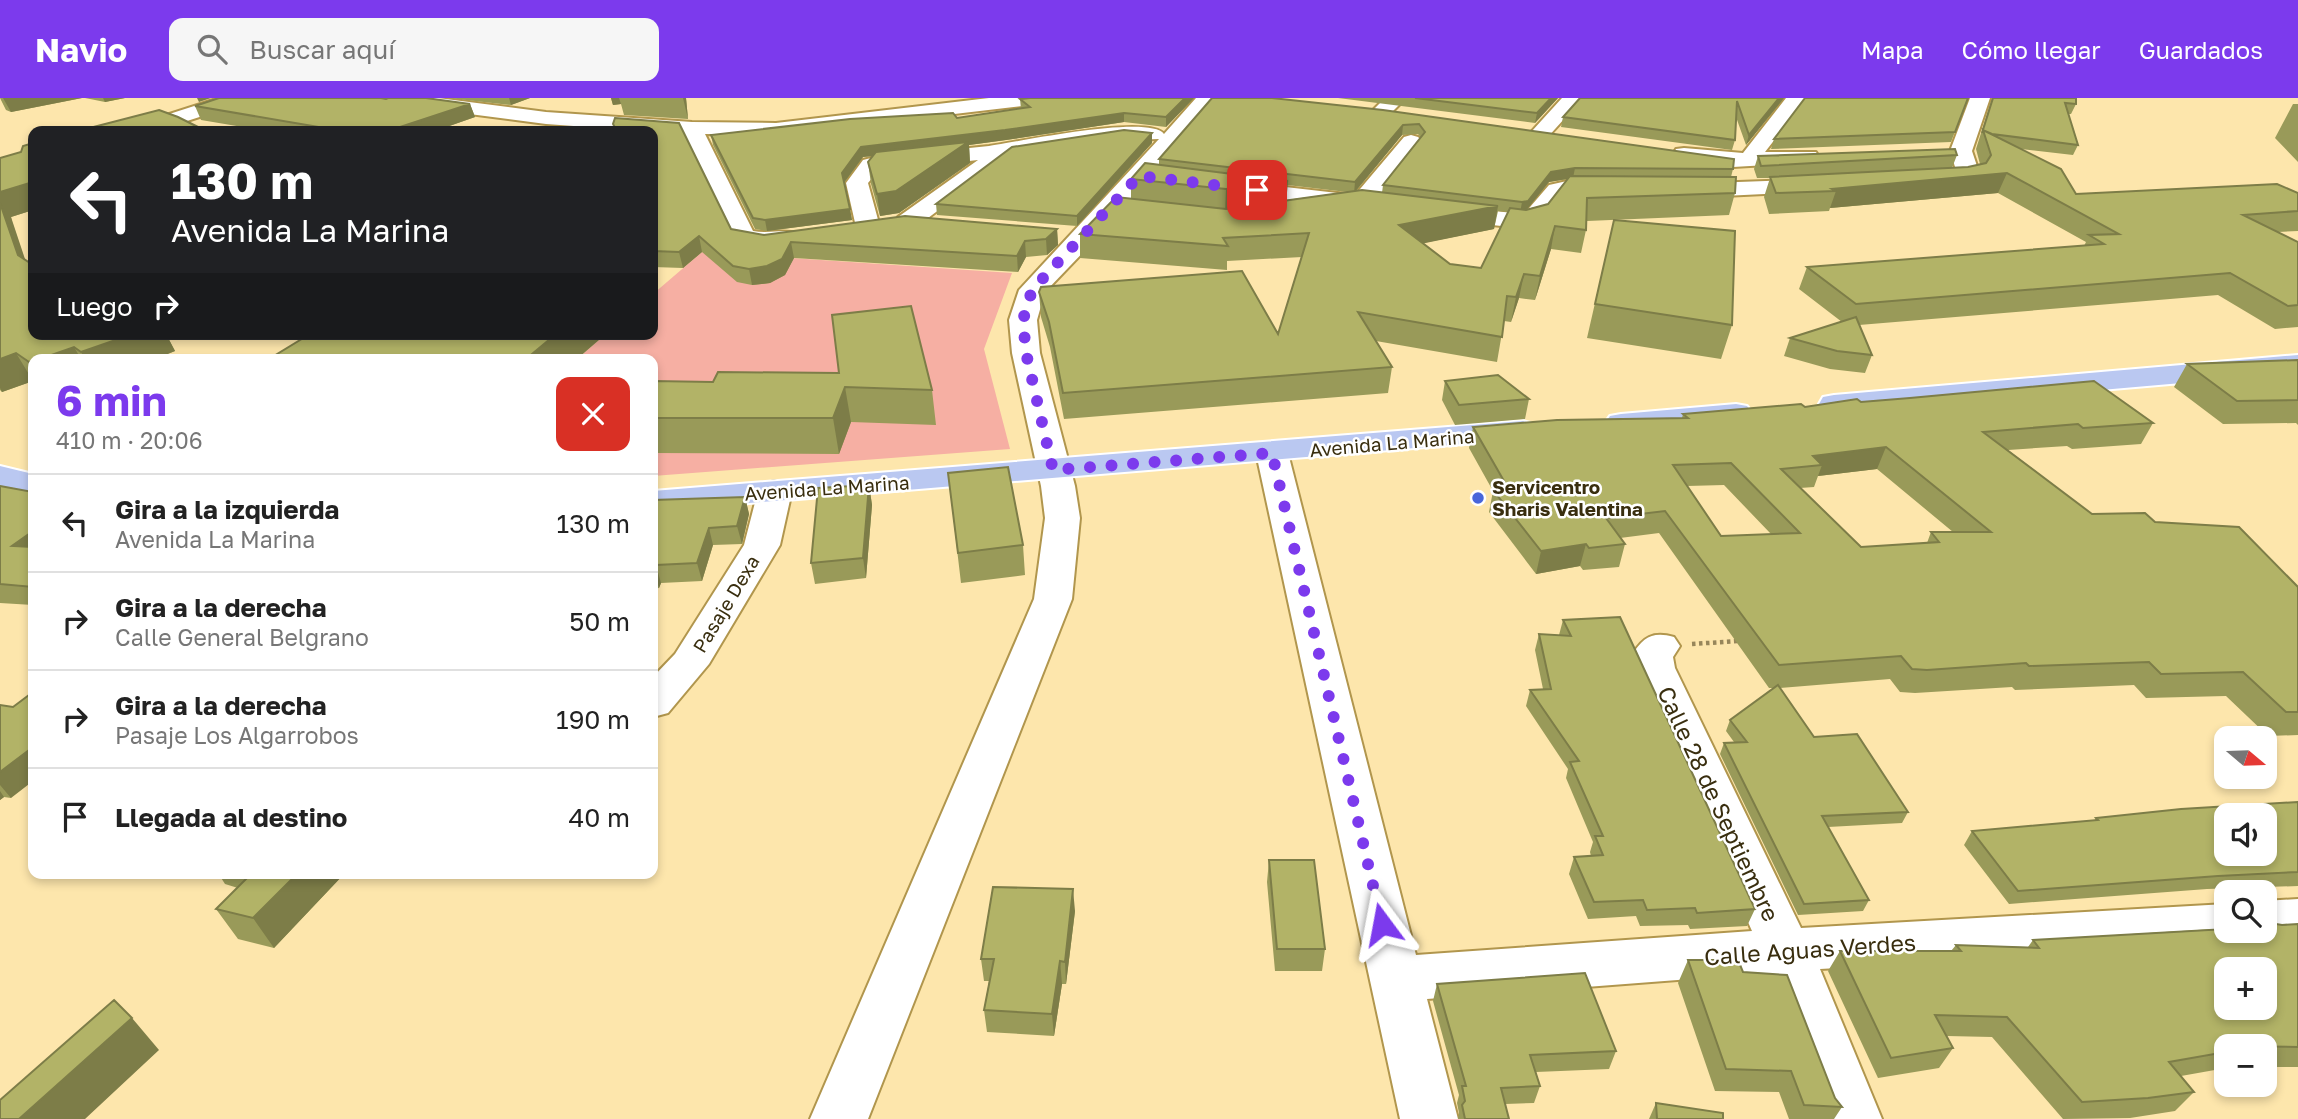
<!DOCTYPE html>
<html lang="es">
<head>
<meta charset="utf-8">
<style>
  body { margin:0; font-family:"Golos Text",sans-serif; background:#f6f6f6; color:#222; height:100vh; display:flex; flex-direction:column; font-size:26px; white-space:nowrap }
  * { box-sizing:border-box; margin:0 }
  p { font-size:23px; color:#767676 }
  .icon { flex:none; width:38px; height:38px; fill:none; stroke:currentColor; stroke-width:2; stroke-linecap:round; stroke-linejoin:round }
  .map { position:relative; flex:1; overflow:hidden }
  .sheet { position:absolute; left:28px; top:256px; width:630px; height:525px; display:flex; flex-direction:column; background:#fff; border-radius:14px; box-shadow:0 4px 10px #0003 }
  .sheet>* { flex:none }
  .banner { position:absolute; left:28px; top:28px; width:630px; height:214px; border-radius:14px; box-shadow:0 4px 10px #0003; background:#202124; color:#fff; overflow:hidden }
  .needle { width:46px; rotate:109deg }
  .controls { position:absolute; left:2214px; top:628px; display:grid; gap:14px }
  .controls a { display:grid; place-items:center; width:63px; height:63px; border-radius:14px; background:#fff; box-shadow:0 4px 10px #0003; font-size:35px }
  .pin { position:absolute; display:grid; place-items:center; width:60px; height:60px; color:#fff; margin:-30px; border-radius:14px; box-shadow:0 4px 10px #0006 }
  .me { position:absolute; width:77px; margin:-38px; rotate:347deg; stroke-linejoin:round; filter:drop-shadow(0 0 5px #0008) }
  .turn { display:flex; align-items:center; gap:24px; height:147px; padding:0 28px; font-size:32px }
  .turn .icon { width:91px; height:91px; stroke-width:2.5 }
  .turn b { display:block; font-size:49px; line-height:60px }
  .then { display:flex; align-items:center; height:66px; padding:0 28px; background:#0003; gap:14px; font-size:26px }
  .round { display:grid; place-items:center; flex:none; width:74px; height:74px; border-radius:14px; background:#f6f6f6 }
  .headline { display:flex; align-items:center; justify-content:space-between; height:119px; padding:0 28px }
  h1 { font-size:42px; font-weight:700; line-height:52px; color:#7c3aed }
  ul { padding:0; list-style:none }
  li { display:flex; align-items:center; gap:21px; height:98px; padding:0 28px; border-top:2px solid #e0e0e0 }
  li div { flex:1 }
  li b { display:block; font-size:26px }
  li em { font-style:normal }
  header { display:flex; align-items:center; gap:42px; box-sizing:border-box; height:98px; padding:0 35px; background:#7c3aed; color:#fff }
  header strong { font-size:33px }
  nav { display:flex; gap:38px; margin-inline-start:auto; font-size:24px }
  .search { width:490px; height:63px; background:#f6f6f6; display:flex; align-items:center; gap:18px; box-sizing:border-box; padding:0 24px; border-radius:14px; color:#767676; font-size:26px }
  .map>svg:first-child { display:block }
  .green { fill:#f6afa3 }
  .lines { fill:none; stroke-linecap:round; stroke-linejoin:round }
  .minor-casing { stroke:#b1964d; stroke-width:4 }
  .major-casing { stroke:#fff; stroke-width:4 }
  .path { stroke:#97865a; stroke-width:4.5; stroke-dasharray:3.5 3.5; stroke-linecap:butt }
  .minor { fill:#fff; fill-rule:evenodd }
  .major { fill:#bac8f1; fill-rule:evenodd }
  .wall { fill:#999a59; fill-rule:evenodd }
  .shaded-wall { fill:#7d7d48 }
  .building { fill:#b2b367; stroke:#7d7d48; stroke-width:2; fill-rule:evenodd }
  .route { stroke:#7c3aed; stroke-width:12; stroke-dasharray:0 21.6 }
  .poi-dot { fill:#4966da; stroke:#fff; stroke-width:2.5 }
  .labels { text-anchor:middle; stroke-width:5; stroke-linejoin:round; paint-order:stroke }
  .street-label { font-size:19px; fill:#392e0f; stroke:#fff }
  .poi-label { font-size:19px; font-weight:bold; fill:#392e0f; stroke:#fff; text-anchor:start }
  .near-street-label { font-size:23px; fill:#392e0f; stroke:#fff }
</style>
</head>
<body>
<header>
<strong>Navio</strong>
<div class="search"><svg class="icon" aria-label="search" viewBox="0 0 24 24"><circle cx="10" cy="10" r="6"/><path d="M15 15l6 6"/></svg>Buscar aquí</div>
<nav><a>Mapa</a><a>Cómo llegar</a><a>Guardados</a></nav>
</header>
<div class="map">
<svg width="2298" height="1021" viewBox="0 0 2298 1021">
  <rect width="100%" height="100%" fill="#fde6ac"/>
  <path class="green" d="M702 154 1012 175 984 251 1010 351 653 378V261H577L606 236H653V196Z"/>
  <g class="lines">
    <g class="minor-casing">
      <path id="minor" d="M219 0H249L246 4 156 33H126L129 29Z
        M382 0H438L546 14 692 24 776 25 989 0H1049L1039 6 776 37 705 36 753 133C769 136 783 131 798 135L801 140 798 145 767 150 735 144 684 36 546 26 392 6Z
        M1196 0H1217L1093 144 1045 194 1037 222 1040 255 1075 388 1080 420 1072 501 868 1021H810L1034 501 1045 420 1041 388 1012 255 1009 222 1019 192 1159 41 1098 43 1012 57 916 129 907 131 898 129 895 124 898 119 978 62 878 73 868 85 880 129 877 134 868 136 859 134 856 129 846 85 863 62 871 60C910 56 950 52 989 48 1018 44 1149 16 1164 36Z
        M1385 0H1406L1389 17H1375L1372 13Z
        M1562 0H1583L1546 41H1532L1529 37 1532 33Z
        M1786 0H1807L1765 54H1816L1819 59 1816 64 1733 69 1684 62 1676 61 1673 56 1676 51 1684 50 1743 55Z
        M1970 0H1990L1972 53 1980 77 1977 82C1960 86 1936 90 1919 86L1916 81 1919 76 1956 72 1950 53Z
        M1411 37 1418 39 1422 43 1376 102 1378 105 1374 110 1338 115 1330 113 1327 107 1234 97 1226 95 1223 90 1226 85 1234 83 1355 97 1404 39Z
        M1576 81 1619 85 1622 90 1619 95C1603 99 1583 90 1567 97 1551 103 1548 127 1530 131L1443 122 1435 120 1431 115 1435 110 1443 108 1524 116 1549 87Z
        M1818 81 1826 83 1829 88 1826 93 1682 100 1674 98 1671 93 1674 88 1682 86Z
        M1272 345 1284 348 1288 355 1416 857 1752 833 1635 570 1632 557C1643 539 1653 533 1674 539L1680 548 1673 559 1675 570 1801 830 2226 806V833H2264V803L2298 801V843L2264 845 2246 838 2244 842 2226 848 1820 871 1882 1021H1824L1769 875 1427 901 1458 1021H1400L1256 355 1260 348Z
        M775 383 787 386 792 393 780 447 709 566 668 615 653 619V579L675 556 744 447 758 393 763 386Z"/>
    </g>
    <g class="major-casing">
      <path id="major" d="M2298 257V275L1834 315 1823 313 1819 306 1823 299 1834 297Z
        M1736 306 1747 308 1752 315 1747 322 1621 334 1610 332 1605 325 1610 318 1621 316Z
        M1523 323 1534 326 1539 333 1534 340 653 413V393Z
        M0 368 33 376V396L0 388Z"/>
    </g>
    <path class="path" d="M1692 546 1739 543"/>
    <use href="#minor" class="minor"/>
    <use href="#major" class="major"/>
  </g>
  <path class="wall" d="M0 0H82L11 14 6 12Z
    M85 0H125L105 4Z
    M449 0H530L511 7Z
    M611 0H686L688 21 624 17 621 6 613 7Z
    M1030 0H1194L1166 29 1124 24 1006 42 969 47 970 65 899 115 880 118 871 86 868 64 873 58 863 59 844 85 852 122 767 133 755 131 713 47 711 37 957 20 1021 11 1020 1Z
    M1272 0 1733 71 1731 79 1735 95 1729 117 1587 123 1586 132 1581 155 1551 151 1535 202 1519 200 1511 224 1504 223 1497 264 1376 243 1392 269 1388 295 1064 321 1050 249 1041 219 1039 194 1278 236 1302 159 1227 163V172L1080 160V136L1131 101V81L1159 67V61ZM1418 36 1421 40 1383 87 1382 95 1356 93 1402 37ZM1568 81 1548 106 1527 111 1549 84ZM1287 87 1347 94 1286 102ZM1498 113 1508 114 1481 170 1450 166 1423 145 1494 131Z
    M1338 0H1558L1535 25Z
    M1580 0H1784L1746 47 1736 19 1735 42 1732 52 1561 29 1563 19Z
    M1968 0 1951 44 1771 51 1774 41Z
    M1992 0H2076V6L2071 16H2068L2078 47 2073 57 2021 51 2076 96 2298 95V133L2278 134 2298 144V229L2275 231 2218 197 1859 227 1872 257 1865 275 1830 271 1784 258 1790 240 1842 224 1799 191 1807 169 2084 148 2086 144 1998 95 1830 110 1829 113 1769 116 1764 99 1770 80H1757L1754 71 1758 58 1957 57 1952 70 1968 69 1980 66 1976 51Z
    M386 1 470 6 475 19 435 33H267L201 22 195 8Z
    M2293 6H2298V64L2275 40Z
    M615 20 679 25 731 131 764 137 905 118 1057 131 1058 147 1047 157 1026 159 1018 174 794 160 785 177 770 185 752 187 737 184 702 154 683 170 653 169V33H615L613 26Z
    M1152 35V45L1077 128 937 117 936 106Z
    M33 45V112L11 119 33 236H166L175 253 155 261H33V283L2 294 0 292V60L21 54Z
    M1614 122 1732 227 1721 261 1587 240Z
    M2298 262V327L2296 325 2223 326 2174 289 2187 266Z
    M653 283 932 292 936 327 851 324 839 356 653 355Z
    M1445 283 1529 301 1525 321 1455 327 1442 302Z
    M1861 304 2153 325 2141 346 2072 351 2067 348 2008 352 2092 416 2155 424 2298 489V637L2268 638 2226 598 2146 600 2134 587 2015 592 2012 589 1915 595 1900 594 1890 581 1780 590 1814 639 1908 714 1902 725 1828 729 1869 802 1863 813 1798 817 1720 656 1724 645 1734 644 1726 633 1730 622 1775 590H1769L1659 435 1620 440 1625 446 1619 469 1583 472 1580 468 1536 476 1489 414 1493 393 1469 350 1473 329 1682 320 1683 316 1805 309ZM1877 371 1953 434H1931L1927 445 1861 449 1800 390 1814 389 1818 378ZM1724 387 1771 436 1721 438 1687 388Z
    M948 375 1023 447 1025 477 961 485Z
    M869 387 872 407 866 480 815 486 811 465Z
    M0 388 33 394V507L0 505Z
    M745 399 749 416 742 446 713 447 702 483 661 485 659 490 653 491V402Z
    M1563 522 1755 811 1747 828 1690 831 1688 827 1640 828 1636 818 1588 821 1569 776 1574 759 1591 758 1590 754 1593 744 1566 680 1568 671 1526 608 1530 592 1543 591 1535 552 1539 536 1559 537Z
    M0 607 13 609 11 700 4 699 0 702Z
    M2298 704V788L2207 791 2009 806 1964 747 1972 733 2094 723 2096 720Z
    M1269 762 1325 851 1322 873H1275L1267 784Z
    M218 775H345L274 850 238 841 216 811 238 790 225 786Z
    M1075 813 1066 886H1062L1054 938 987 934 984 912 989 883H984L981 861Z
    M2298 826V969H2264V948H2226V970L2181 978 2194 994 2175 1013 2130 1020 2063 1021 1992 939 1947 938 1953 950 1939 970 1878 980 1828 873 1840 853H1951L1956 847 2028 849 2033 842Z
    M1688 862 1743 874 1842 1009 1834 1021H1789L1779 994 1715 993 1678 885Z
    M1437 886 1616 953 1609 971 1536 974 1540 988 1534 1005 1505 1006 1509 1021H1458L1459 1015 1457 1005 1459 997 1433 903Z
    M1656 1005 1723 1021H1649Z"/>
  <path class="shaded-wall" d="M3 0H82L11 14Z
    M103 0H125L105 4Z
    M197 0H211L199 4Z
    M509 0H530L511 7Z
    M611 0H619L621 6 613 7Z
    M683 0H686L688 21Z
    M1185 0H1194L1166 29V19Z
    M1551 0H1558L1535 25 1537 15Z
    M1779 0H1784L1746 47 1749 37Z
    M470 6 475 19 435 33H388Z
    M1124 15V24L1006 42 969 47 970 65 899 115 880 118 877 96 963 48 863 59 843 86 842 75 861 49Z
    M1403 27 1402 37 1354 95 1355 84Z
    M1152 35V45L1077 128V118Z
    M1575 70 1573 80 1549 84 1525 114 1520 115 1522 104 1551 74Z
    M2007 75 1998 95 1830 110 1836 93 1832 91Z
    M1288 83 1286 106 1225 114 1226 91Z
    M33 84V112L11 119 32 182 18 157 0 105V94Z
    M1498 108 1494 131 1396 151 1399 127Z
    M850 111 852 122 767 133 765 122Z
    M1555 128 1551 151 1535 202 1540 178Z
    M1057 131 1058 147 1047 157 1046 141Z
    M699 138 702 154 683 170 679 154Z
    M1025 143 1026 159 1018 174 1017 158Z
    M791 144 794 160 785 177 770 185 752 187 749 171Z
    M1524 176 1519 200 1511 224 1516 199Z
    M133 236H166L175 253 155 261H85L81 254Z
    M556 236H606L577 261H526Z
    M74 249 81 261H40Z
    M16 255 33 283 2 294 0 290V261Z
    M845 289 851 324 839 356 833 320Z
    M1886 349 1877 371 1818 378 1822 367 1813 358Z
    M869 387 872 407 866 480 863 460Z
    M745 399 749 416 742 446 737 428Z
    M709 430 713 447 702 483 697 465Z
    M33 433V466L12 448Z
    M1586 446 1580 468 1536 476 1541 453Z
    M656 467 661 485 659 490 653 473Z
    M33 649V683L11 700 0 687V674Z
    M0 693 4 699 0 702Z
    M298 775H345L274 850 253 820Z
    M1073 791 1075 813 1066 886 1065 864Z
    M1060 863 1062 886 1054 938 1052 916Z
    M132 920 159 952 85 1021H19Z"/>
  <path class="building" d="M219 0H381L386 1 388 0H426L470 6 388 33H342L195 8Z
    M1030 0H1185L1166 19 1124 15 1005 32 861 49 842 75 850 111 765 122 753 120 711 37 850 21 953 15 957 20 1030 9 1020 1Z
    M1212 0H1272L1383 12 1734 61 1733 71 1575 70 1551 74 1528 103 1522 104 1383 87 1425 34 1419 26 1403 27 1355 84 1159 61Z
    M1415 0H1551L1537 15Z
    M1580 0H1779L1749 37 1737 3 1735 42 1563 19Z
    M1805 0H1968L1955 34 1774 41Z
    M1993 0H2076V6L2065 5 2078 47 1992 36 1983 32 1982 35Z
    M159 12 178 19 206 33H78Z
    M615 20 679 25 731 131 764 137 905 118 1057 131 1046 141 1025 143 1017 158 791 144 782 161 767 168 749 171 733 168 699 138 679 154 653 153V33H617L613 26Z
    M1124 32 1152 35 1077 118 936 106 1012 49Z
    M1983 32 2061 71 2076 96 2277 86 2298 95V113L2243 117 2298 144V207L2288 208 2230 175 1856 206 1807 169 2104 146 2089 137 2119 136 2007 75 1832 91 1836 93 1776 95 1770 79 1968 69 1986 65 1991 57Z
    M968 44 896 93 877 96 868 64 876 54Z
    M33 45V84L0 94V60L21 54 23 48Z
    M1955 51 1957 57 1761 68 1758 58Z
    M1145 65 1288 83 1226 91 1131 81Z
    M1570 78 1736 79 1735 95 1587 100 1586 132 1555 128 1540 178 1524 176 1516 199 1507 198 1502 239 1358 214 1392 269 1063 295 1049 224 1039 194 1041 189 1242 173 1278 236 1309 135 1223 140 1228 148 1080 136 1116 99 1226 111 1362 92 1498 108 1399 127 1450 166 1481 170 1510 110 1526 112 1548 106Z
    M0 105 18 157 33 167V236H133L81 254 74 249 40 261H33V263L29 264 16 255 0 261Z
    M1614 122 1735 133 1732 227 1595 206Z
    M911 208 932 292 845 289 833 320H653V283L713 284 718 274 839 275 832 217Z
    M1856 219 1872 257 1837 253 1790 240Z
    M310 236H556L526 261H269Z
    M2298 262V302L2237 303 2187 266Z
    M1498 277 1529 301 1459 307 1445 283Z
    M2094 283 2153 325 2083 330 2078 326 1983 334 2092 416 2145 415 2155 424 2239 429 2298 489V614H2286L2243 574 2161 576 2149 564 2029 568 2026 565 1927 572 1912 571 1901 558 1779 567 1665 413 1606 420 1625 446 1589 450 1586 446 1541 453 1493 392 1508 390 1473 329 1557 322 1688 320 1683 316 1801 306 1805 309 1857 301 1861 304 1910 300ZM1886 349 1991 434H1931L1939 444 1861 449 1781 371 1822 367 1813 358ZM1731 365 1800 435 1721 438 1673 367Z
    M1008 369 1023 447 958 455 948 375Z
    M869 387 863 460 811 465 818 390Z
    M0 388 33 394V433L12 448 33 449V461L31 463H33V489L0 486Z
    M745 399 737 428 709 430 697 465 656 467 653 473V402Z
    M1620 519 1755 811 1697 815 1695 810 1647 812 1643 802 1594 804 1574 759 1603 757 1595 738H1603L1570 664 1579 663 1530 592 1551 591 1539 536 1571 538 1563 522Z
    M1778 587 1814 639 1857 636 1908 714 1822 718 1869 802 1804 806 1724 645 1747 644 1730 622Z
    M33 594V649L0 674V607L13 609Z
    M2298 704V774L2218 778 2018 793 1972 733 2098 722 2096 720 2181 711ZM2226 718H2264V756H2226Z
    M1269 762H1314L1325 851H1277Z
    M252 775H298L253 820 216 811Z
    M993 789 1073 791 1065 864 1060 863 1052 916 984 912 994 861H981Z
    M2264 824 2282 827 2298 826V949L2226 948V954L2169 964 2194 994 2148 1000 2082 1004 2007 919 1935 917 1953 950 1891 960 1840 853H1961L1956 847 2039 850 2033 842 2226 831V833H2264ZM2226 872H2264V910H2226Z
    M1688 862H1738L1743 874 1787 877 1835 1000 1842 1009 1804 1007 1791 973 1726 971Z
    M1585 875 1616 953 1530 957 1540 988 1501 990 1509 1021H1465L1462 1007 1465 1003 1462 988H1466L1437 886Z
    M114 902 132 920 19 1021H0V1002Z
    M1656 1005 1723 1015V1021H1657Z"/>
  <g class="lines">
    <path class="route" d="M1257 92 1139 78 1032 192 1023 222 1026 255 1053 372 1272 355 1382 826"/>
  </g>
  <circle class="poi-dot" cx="1478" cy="400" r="7"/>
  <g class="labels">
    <g class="street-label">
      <text transform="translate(1392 345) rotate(-5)" y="7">Avenida La Marina</text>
      <text transform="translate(827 390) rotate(-4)" y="7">Avenida La Marina</text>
      <text transform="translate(726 506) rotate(-59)" y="7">Pasaje Dexa</text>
    </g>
    <g class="poi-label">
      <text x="1492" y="396">Servicentro<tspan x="1492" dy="22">Sharis Valentina</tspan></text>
    </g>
    <g class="near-street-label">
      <text transform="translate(1718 706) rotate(65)" y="8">Calle 28 de Septiembre</text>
      <text transform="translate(1810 852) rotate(-4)" y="8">Calle Aguas Verdes</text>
    </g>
  </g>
</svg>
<div class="controls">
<a><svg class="needle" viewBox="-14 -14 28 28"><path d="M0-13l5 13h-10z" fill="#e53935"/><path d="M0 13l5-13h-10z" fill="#767676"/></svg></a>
<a><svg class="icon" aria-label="sound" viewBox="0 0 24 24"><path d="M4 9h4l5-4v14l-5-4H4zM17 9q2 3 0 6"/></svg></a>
<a><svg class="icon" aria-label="search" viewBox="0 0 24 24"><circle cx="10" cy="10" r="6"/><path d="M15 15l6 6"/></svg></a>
<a>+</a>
<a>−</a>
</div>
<div class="pin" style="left:1257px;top:92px;background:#d93025"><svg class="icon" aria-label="arrive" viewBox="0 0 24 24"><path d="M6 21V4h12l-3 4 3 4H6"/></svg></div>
<svg class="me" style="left:1382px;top:826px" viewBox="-20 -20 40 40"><path d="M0-17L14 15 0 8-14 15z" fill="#7c3aed" stroke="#fff" stroke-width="4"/></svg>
<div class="banner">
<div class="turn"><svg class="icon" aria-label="left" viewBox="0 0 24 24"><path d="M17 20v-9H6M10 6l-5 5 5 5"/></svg><div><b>130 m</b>Avenida La Marina</div></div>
<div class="then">Luego<svg class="icon" aria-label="right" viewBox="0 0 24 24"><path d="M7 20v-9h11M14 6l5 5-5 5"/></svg></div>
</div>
<section class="sheet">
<div class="headline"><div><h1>6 min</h1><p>410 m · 20:06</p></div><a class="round" style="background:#d93025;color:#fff"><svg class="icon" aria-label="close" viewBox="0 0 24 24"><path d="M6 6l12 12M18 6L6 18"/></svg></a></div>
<ul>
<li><svg class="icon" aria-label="left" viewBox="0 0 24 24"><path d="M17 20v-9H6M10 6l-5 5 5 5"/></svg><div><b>Gira a la izquierda</b><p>Avenida La Marina</p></div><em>130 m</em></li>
<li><svg class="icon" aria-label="right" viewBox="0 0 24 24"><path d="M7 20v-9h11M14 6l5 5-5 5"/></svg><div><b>Gira a la derecha</b><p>Calle General Belgrano</p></div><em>50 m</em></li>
<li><svg class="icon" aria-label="right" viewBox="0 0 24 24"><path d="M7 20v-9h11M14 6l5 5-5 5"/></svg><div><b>Gira a la derecha</b><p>Pasaje Los Algarrobos</p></div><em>190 m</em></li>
<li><svg class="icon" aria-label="arrive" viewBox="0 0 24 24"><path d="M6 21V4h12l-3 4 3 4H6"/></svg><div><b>Llegada al destino</b></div><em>40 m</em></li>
</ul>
</section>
</div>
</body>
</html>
